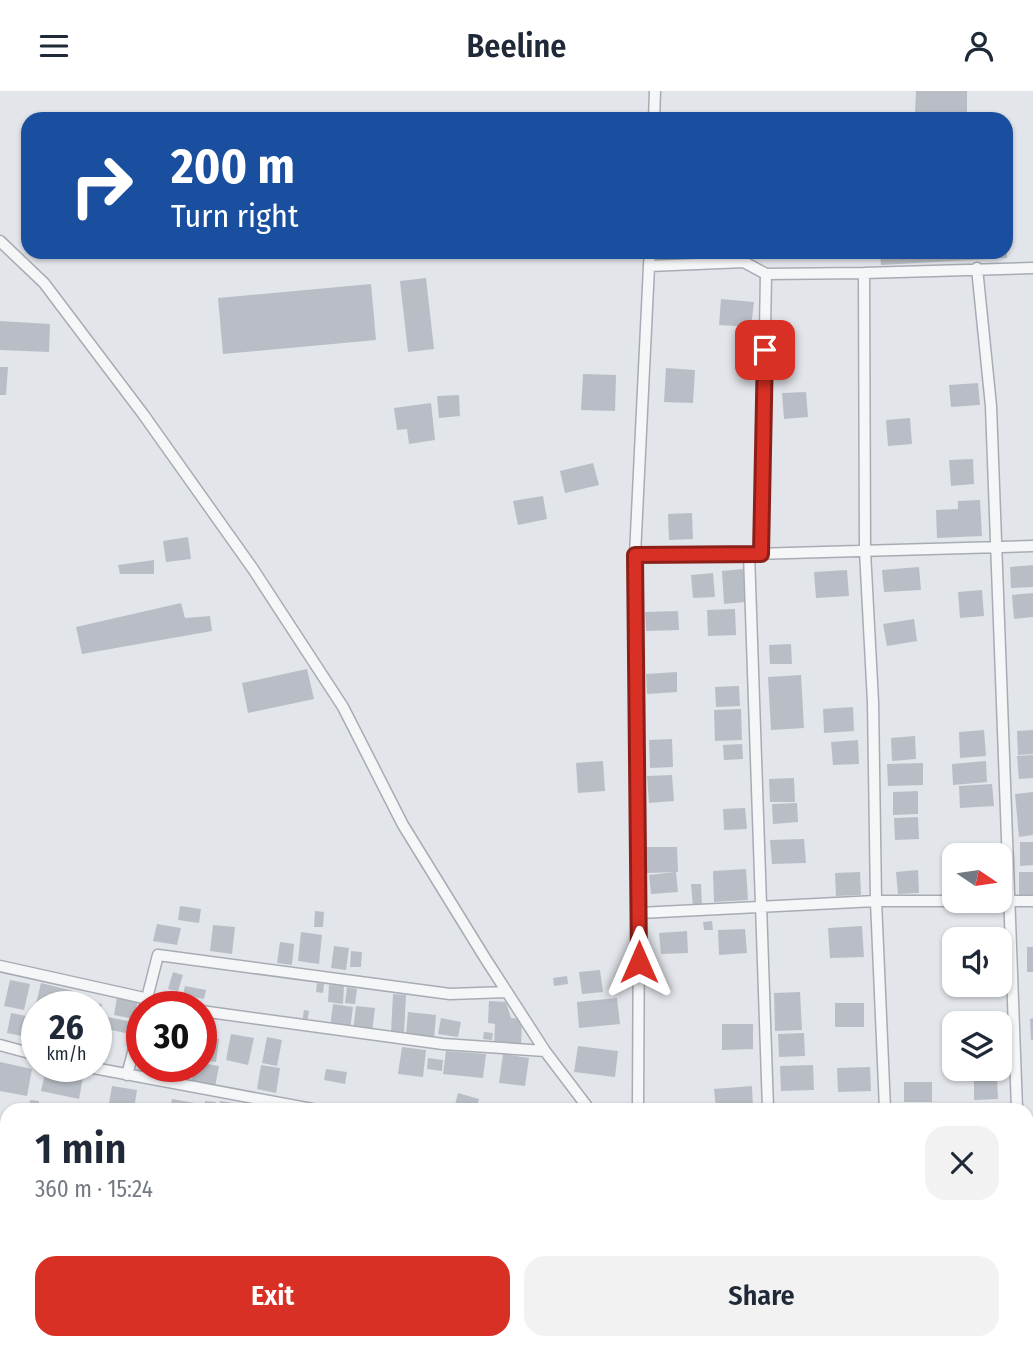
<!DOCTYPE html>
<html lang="en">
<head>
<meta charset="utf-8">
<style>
  body { margin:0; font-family:"Fira Sans Condensed",sans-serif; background:#f2f2f3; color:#1f2937; height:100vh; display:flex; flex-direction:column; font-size:26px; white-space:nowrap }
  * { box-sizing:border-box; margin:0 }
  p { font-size:23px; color:#747a83 }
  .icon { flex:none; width:38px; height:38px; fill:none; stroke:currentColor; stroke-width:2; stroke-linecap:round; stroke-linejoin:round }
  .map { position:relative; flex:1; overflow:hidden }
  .details { position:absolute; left:0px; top:1012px; width:1034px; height:247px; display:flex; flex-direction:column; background:#fff; border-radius:21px 21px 0 0; box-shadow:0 2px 5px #0004 }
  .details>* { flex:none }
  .top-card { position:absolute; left:21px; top:21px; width:992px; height:147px; border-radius:21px; box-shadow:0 2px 5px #0004; background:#1a4fa0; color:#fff; overflow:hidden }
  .needle { width:46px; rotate:103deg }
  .buttons { position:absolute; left:942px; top:752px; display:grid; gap:14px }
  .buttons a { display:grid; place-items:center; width:70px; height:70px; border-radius:14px; background:#fff; box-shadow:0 2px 5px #0004; font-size:35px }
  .speed { position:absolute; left:21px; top:900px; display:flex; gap:14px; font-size:35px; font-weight:700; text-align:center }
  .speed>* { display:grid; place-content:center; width:91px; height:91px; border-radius:50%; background:#fff; box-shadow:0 2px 5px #0004; line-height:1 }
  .speed small { font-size:18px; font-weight:400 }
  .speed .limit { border:10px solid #d22; background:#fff; color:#111 }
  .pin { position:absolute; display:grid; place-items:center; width:60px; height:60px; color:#fff; margin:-30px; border-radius:14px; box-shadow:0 4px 10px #0006 }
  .me { position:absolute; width:77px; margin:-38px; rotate:0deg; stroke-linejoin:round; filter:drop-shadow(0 0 5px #0008) }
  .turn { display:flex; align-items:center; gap:24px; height:147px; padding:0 35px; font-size:32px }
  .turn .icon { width:91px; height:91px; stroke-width:2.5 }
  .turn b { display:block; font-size:49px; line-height:60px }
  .round { display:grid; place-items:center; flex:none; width:74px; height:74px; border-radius:21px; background:#f2f2f3 }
  .summary { display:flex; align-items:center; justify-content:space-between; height:119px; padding:0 35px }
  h1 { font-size:42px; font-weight:600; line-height:52px }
  .button { display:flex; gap:14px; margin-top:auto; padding:14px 35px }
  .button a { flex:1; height:80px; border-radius:21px; background:#d93025; color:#fff; font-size:28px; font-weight:600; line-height:80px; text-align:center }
  .button a+a { background:#f2f2f3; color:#1f2937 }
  header { display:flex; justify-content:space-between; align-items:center; height:91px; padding:0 35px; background:#fff; font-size:32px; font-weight:600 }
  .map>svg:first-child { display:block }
  .building { fill:#b9bec6 }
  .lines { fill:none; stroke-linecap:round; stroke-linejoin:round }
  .minor-casing { stroke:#a7acb4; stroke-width:13 }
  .minor { stroke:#f4f6f8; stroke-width:10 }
  .route-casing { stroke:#8d1f18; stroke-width:18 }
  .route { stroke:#d93025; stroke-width:12 }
</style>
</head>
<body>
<header><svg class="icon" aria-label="menu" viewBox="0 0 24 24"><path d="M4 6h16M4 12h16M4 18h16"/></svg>Beeline<svg class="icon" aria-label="person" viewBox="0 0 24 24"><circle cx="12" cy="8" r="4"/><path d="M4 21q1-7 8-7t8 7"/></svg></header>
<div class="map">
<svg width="1033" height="1257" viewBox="0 0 1033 1257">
  <rect width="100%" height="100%" fill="#e2e5ea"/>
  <path class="building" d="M916 0H967V22L915 21Z
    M880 161H1007V167L881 174Z
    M426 187 434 258 408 261 400 190Z
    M371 193 376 249 223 263 218 207Z
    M721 208 754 211 751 236 719 234Z
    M0 230 50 233 49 261 0 259Z
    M0 276H8L6 304H0Z
    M666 277 695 279 693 312 664 311Z
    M583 283 616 284 615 320 581 319Z
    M978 292 980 314 951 316 949 294Z
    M806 301 808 326 784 328 782 302Z
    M459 304 460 325 439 327 437 305Z
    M431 312 435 349 409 353 407 338 397 339 394 317Z
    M910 327 912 353 888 355 886 329Z
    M973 368 974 393 951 395 949 369Z
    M593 372 599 394 565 402 560 380Z
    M543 405 547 428 518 434 513 410Z
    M980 409 982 445 937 447 936 419 958 418V410Z
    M692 422 693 448 669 449 668 423Z
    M188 446 191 468 166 471 163 450Z
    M154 469V483H120L118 474Z
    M1033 474V496L1011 497 1010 476Z
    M919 476 921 499 884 501 882 479Z
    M743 478 746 511 724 513 722 480Z
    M847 479 849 505 816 507 814 481Z
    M713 482 715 506 693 507 691 484Z
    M982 499 984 525 960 527 958 501Z
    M1033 502V526L1014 528 1012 504Z
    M181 512 185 527 210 525 212 540 82 563 76 536Z
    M735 518 736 544 708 545 707 519Z
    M678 520 679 539 646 540 645 521Z
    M914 528 917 550 887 555 883 533Z
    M791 553 792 573H770L769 554Z
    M307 578 314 608 248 622 242 592Z
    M677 581V601L647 603 646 583Z
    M801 584 804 637 771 639 768 586Z
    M739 595 740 615 716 616 715 596Z
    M853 616 854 640 824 642 823 618Z
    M741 618 742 649 715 650 714 619Z
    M984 639 986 665 960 667 959 641Z
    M1033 639V663L1018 664 1017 640Z
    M915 645 916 668 892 670 891 647Z
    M672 648 673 676 650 677 649 649Z
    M858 649 859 673 833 674 831 651Z
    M742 653 743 668 724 669 723 654Z
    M1033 664V687L1019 688 1017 665Z
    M603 670 605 700 578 702 576 672Z
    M986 670 987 691 953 694 952 673Z
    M923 672V694L888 695 887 673Z
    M672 684 674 710 649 712 647 685Z
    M794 687 795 711H770L769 688Z
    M992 693 994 715 960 717 959 695Z
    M918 700V723L893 724V701Z
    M1033 701V744L1019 746 1015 703Z
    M797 712 798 731 773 733 772 713Z
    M745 717 747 738 724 739 723 718Z
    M918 726 919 748 895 749 894 727Z
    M804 748 806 772 772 773 770 749Z
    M1020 751H1033V774L1020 775Z
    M646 756H677L678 781 647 782Z
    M746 778 748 809 714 811 713 780Z
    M918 779 919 802 898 803 896 781Z
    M676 781 678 801 651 803 649 784Z
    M860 781 861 804 836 805 835 782Z
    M1019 781H1033V806H1019Z
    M691 793H701L702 816H693Z
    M180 815 201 818 199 832 178 829Z
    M315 820 324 821 323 836H314Z
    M712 830 713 839H704L703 831Z
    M157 833 181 837 177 854 153 850Z
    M213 834 235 836 232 863 210 860Z
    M862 835 864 866 830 867 828 837Z
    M745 838 747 862 719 864 718 839Z
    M687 840 688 862 661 863 659 842Z
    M301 841 322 844 319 873 298 870Z
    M280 851 294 853 292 874 277 872Z
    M334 855 349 857 346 879 331 877Z
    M1027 856H1033V881H1027Z
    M351 860 362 861 361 876H350Z
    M600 879 603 901 582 903 579 881Z
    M173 881 183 884 178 900 168 898Z
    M567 885 568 893 554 895 553 887Z
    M10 889 30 893 24 919 4 915Z
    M41 892 73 900 69 915 36 913Z
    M317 892 324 893 323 902 316 901Z
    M329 894 344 895 343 913 328 911Z
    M185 895 206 899 204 908 183 904Z
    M347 896 357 898 355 913 345 912Z
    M800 901 802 939 775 940 774 902Z
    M393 903 406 904 404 942 391 941Z
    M117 906 138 910 134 928 114 924Z
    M617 907 620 933 579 937 577 911Z
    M73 908 102 913 97 933 96 915H72Z
    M489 910 506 911 511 927 522 928 521 955 494 954 495 933 488 932Z
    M835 912H864V936H835Z
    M333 913 353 916 350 939 330 936Z
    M356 915 375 917 372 941 353 939Z
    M304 919 309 920 307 932H302Z
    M408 921 436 924 434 948 406 945Z
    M11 922 37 927V948L7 942Z
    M107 926 128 930 126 942 105 938Z
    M441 927 461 931 458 946 438 943Z
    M1033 927V949H1031L1030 928Z
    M722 933H753V958L722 959Z
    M484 941 493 942 492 949 483 948Z
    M804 942 805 965 779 966 778 943Z
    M231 943 254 947 248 974 226 969Z
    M201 946 219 948 216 971 201 969Z
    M267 946 282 949 277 975 262 972Z
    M578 955 618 960 615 986 574 981Z
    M402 956 426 959 423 986 398 983Z
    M446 960 486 963 483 987 443 983Z
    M503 963 529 967 525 995 499 992Z
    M428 967 443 969 442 980 427 978Z
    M0 971 32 978 27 1005 0 1000Z
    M201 972 219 975 215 996 191 991 194 975H201Z
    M261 974 280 977 276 1002 257 998Z
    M813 974 814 999 781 1000 780 975Z
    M143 975H160V979Z
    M870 976 871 1000 838 1001 837 977Z
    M46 978 83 986 79 1008 41 1000Z
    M326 978 347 981 345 993 324 989Z
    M997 987 998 1008 974 1009V988Z
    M904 991H932V1011H904Z
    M112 995 137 999 134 1018H108Z
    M752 995 753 1017 716 1018 714 998Z
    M458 1002 479 1008 476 1018H454Z
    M172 1008 195 1012 193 1018H170Z
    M30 1009 39 1010 38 1018H29Z
    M205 1010 216 1011 215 1018H204Z
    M220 1010 239 1013 238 1018H219Z
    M136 1251H154L153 1256Z
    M155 1251H177L176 1257Z"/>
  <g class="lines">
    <g class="minor-casing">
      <path id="minor" d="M654 28 655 0
        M0 150 44 192 143 323 253 478 343 616 403 734 485 867 545 960 589 1018
        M649 175 650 161
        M977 177 991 315 1017 1018
        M749 463 768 1018
        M761 463 766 183
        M635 464 749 463 1033 455
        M639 822 876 810H1033
        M0 875 180 915
        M145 915 158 864 450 903 507 901
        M201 920 443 953 545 960
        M0 954 37 964
        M83 975 312 1018
        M127 984 142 927
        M638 1018 639 822 635 464 649 175 744 171 766 183 864 182
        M885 1018 876 810 873 611 865 460 864 182 1033 177
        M1027 1141H1033
        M749 1251 759 1254
        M775 1251V1257
        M895 1251V1257
        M1026 1251 1027 1257
        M326 1257 377 1251"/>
    </g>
    <use href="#minor" class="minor"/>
  </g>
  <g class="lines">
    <g class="route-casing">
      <path id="route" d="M639 871 635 464 761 463 765 259"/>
    </g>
    <use href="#route" class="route"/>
  </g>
</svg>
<div class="buttons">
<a><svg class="needle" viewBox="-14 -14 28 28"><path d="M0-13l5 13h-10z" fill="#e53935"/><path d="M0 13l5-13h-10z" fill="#747a83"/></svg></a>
<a><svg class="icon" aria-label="sound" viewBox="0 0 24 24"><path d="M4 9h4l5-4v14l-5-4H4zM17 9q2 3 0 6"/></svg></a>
<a><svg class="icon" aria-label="layers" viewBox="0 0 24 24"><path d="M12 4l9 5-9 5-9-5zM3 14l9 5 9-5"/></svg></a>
</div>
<div class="speed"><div>26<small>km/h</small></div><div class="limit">30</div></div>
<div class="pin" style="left:765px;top:259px;background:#d93025"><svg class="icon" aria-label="arrive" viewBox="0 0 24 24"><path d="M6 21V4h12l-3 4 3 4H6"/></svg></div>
<svg class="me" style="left:639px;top:871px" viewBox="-20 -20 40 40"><path d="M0-17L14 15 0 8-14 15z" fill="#d93025" stroke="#fff" stroke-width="4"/></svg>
<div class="top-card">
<div class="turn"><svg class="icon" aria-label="right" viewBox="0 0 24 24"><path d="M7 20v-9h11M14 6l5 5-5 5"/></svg><div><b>200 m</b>Turn right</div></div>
</div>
<section class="details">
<div class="summary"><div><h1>1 min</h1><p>360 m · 15:24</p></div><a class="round"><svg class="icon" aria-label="close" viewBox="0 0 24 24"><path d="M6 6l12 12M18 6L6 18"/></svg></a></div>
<div class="button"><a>Exit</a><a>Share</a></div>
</section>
</div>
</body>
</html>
